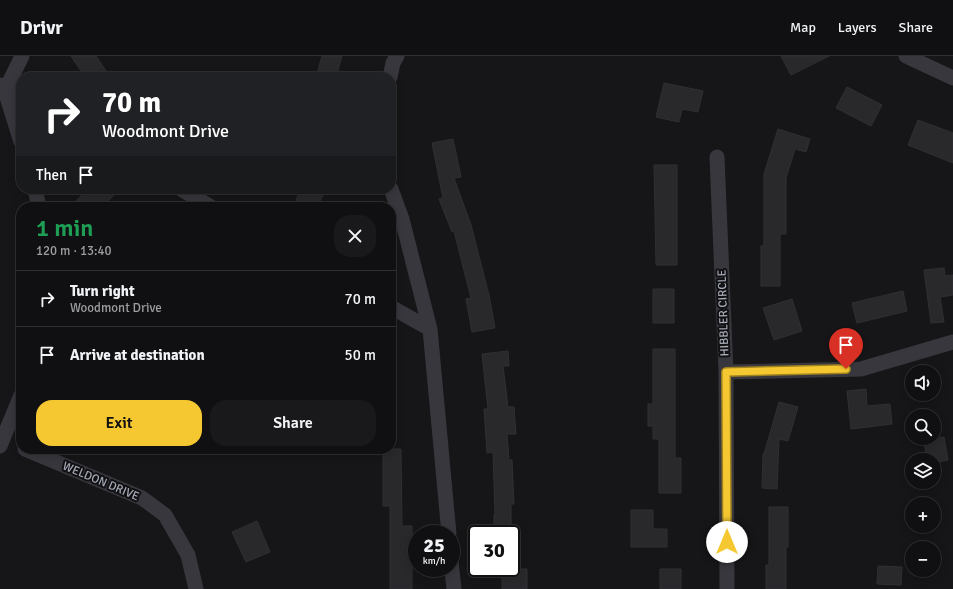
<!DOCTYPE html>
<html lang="en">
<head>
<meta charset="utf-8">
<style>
  body { margin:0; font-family:Signika,sans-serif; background:#19191b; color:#f1f3f6; height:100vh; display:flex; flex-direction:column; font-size:15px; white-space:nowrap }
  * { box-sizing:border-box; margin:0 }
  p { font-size:13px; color:#9c9d9f }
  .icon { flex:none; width:22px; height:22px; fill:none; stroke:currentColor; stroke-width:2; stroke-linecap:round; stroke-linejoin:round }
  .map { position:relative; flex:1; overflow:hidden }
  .side { position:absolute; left:16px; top:146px; width:380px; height:252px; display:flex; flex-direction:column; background:#101012; border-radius:16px; box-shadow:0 2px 10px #0003,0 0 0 1px #303032 }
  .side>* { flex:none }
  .top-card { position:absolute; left:16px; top:16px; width:380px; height:122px; border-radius:16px; box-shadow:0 2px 10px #0003,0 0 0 1px #303032; background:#202124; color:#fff; overflow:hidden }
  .controls { position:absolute; left:905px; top:309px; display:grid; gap:8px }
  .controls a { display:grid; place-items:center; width:36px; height:36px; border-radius:50%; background:#101012; box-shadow:0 2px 10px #0003,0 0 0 1px #303032; font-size:20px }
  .speed { position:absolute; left:408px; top:469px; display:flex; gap:8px; font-size:20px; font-weight:700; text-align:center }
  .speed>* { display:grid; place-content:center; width:52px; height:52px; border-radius:50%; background:#101012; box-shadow:0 2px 10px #0003,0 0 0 1px #303032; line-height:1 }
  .speed small { font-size:10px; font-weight:400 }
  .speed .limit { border:2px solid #111; border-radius:6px; background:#fff; color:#111 }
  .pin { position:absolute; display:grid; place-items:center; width:34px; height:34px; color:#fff; margin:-41px -17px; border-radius:50% 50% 50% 0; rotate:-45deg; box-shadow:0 0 4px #0007 }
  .pin .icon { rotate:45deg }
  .me { position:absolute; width:44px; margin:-22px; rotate:0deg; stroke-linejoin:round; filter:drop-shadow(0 0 3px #0008) }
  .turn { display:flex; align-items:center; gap:14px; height:84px; padding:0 20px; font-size:18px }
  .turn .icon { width:52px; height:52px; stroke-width:2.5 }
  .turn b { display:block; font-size:28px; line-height:34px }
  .then { display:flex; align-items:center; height:38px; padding:0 20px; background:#0003; gap:8px; font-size:15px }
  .round { display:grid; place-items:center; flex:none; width:42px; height:42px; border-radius:16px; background:#19191b }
  .summary { display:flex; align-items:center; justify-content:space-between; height:68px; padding:0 20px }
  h1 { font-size:24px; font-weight:600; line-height:30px; color:#1e9e55 }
  .button { display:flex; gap:8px; margin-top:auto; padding:8px 20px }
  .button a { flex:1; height:46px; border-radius:16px; background:#f5c831; color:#111; font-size:16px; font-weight:600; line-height:46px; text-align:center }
  .button a+a { background:#19191b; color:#f1f3f6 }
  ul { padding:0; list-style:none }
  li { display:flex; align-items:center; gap:12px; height:56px; padding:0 20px; border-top:1px solid #303032 }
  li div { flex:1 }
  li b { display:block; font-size:15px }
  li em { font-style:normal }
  header { display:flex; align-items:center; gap:24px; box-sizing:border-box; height:56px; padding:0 20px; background:#101012; border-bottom:1px solid #303032 }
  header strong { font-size:19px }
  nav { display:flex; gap:22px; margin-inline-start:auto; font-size:14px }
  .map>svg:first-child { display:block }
  .building { fill:#29292c; stroke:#303034 }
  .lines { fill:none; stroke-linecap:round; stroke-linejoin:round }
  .minor { stroke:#37373d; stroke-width:15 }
  .route-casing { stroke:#9f8220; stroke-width:10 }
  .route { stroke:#f5c831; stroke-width:7 }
  .labels { text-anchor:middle; stroke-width:4; stroke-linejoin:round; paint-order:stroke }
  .street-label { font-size:12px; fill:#a7abb8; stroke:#111113 }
</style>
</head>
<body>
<header>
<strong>Drivr</strong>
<nav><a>Map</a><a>Layers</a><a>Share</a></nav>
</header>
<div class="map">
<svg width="953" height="533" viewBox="0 0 953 533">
  <rect width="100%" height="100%" fill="#161618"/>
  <path class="building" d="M71 0H96L110 21H85Z
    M322 0H342L336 21H316Z
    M781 0H829L791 19Z
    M664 27 703 35 698 56 682 53 679 66 656 61Z
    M847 31 882 49 871 70 836 52Z
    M918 64 953 77V107L908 89Z
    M778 73 810 83 806 96 795 93 786 122V178H780V230H761V190H764V118Z
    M453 83 461 121 454 122 471 169 489 239 495 272 472 276 466 243 471 242 454 175 452 176 439 143 443 142 432 87Z
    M654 109H677V209H656Z
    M89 133H121L101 151H69Z
    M301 133H326L317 151H310L296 144Z
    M944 212 945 220 953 219V239L940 241 944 266 931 267 924 214Z
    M653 233H674V267H653Z
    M903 235 907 255 857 267 852 247Z
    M792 243 802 275 774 284 763 252Z
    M653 293H675V402H681V437H659V383H653V370H648V348H653Z
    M508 295 509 310H503L508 351H514L516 378H507L509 404H512L514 448H511V478H494V459H495L493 396 487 397 484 353H488L482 298Z
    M866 333 867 350 890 348 892 368 851 373 847 335Z
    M779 346 798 351 788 385 779 383 777 433 762 432 763 398H764Z
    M944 381 948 404 934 407V404H927L924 385Z
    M383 393H401L402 470H412V533H390V450H383Z
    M769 451H788V491H786V533H766V509H769Z
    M631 454H653V473H667V491H631Z
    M257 465 270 496 246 506 232 476Z
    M878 510 902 511 901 529 877 528Z
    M502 513H527V533H502Z
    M660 513H681V533H660Z"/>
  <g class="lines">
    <path class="minor" d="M906 0 953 22
      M390 21 393 7 397 0
      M0 29 5 35 21 86
      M21 43 5 35 22 0
      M717 101 726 316 727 533
      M35 133 39 151
      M181 133 211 151
      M391 133 402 163 430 273 449 478
      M391 251 430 273
      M726 316 861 313 953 286
      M0 390 21 339
      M25 393 142 442 165 459 188 499 196 533
      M451 505 454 533"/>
  </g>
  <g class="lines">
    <g class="route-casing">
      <path id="route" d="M727 486 726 316 846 313"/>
    </g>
    <use href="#route" class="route"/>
  </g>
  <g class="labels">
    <g class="street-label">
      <text transform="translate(723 257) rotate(-92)" y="4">HIBBLER CIRCLE</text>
      <text transform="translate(101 425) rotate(23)" y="4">WELDON DRIVE</text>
    </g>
  </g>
</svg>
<div class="controls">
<a><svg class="icon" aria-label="sound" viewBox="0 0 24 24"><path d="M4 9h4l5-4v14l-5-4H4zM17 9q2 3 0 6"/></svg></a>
<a><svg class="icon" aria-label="search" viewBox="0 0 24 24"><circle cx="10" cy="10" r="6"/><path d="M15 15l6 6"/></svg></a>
<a><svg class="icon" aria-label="layers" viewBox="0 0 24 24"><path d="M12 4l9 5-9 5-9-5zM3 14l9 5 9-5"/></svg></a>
<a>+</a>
<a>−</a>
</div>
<div class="speed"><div>25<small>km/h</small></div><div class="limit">30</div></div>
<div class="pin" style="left:846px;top:313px;background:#d93025"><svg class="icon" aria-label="arrive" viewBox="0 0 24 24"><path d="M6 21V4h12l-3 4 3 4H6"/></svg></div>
<svg class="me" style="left:727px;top:486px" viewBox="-20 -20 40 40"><circle r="19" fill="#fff"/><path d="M0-13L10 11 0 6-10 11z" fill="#f5c831"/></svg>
<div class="top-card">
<div class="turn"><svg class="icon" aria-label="right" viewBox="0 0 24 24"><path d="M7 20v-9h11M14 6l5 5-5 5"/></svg><div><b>70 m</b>Woodmont Drive</div></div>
<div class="then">Then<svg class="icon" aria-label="arrive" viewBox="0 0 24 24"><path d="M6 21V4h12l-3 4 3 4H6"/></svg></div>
</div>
<section class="side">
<div class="summary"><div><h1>1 min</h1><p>120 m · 13:40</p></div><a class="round"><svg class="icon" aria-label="close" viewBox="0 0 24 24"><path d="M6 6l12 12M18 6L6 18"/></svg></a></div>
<ul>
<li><svg class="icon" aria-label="right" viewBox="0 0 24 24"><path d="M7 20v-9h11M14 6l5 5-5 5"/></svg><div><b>Turn right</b><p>Woodmont Drive</p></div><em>70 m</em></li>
<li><svg class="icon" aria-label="arrive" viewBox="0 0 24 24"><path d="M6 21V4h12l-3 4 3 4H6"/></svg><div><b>Arrive at destination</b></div><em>50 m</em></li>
</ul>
<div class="button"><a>Exit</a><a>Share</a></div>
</section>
</div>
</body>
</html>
